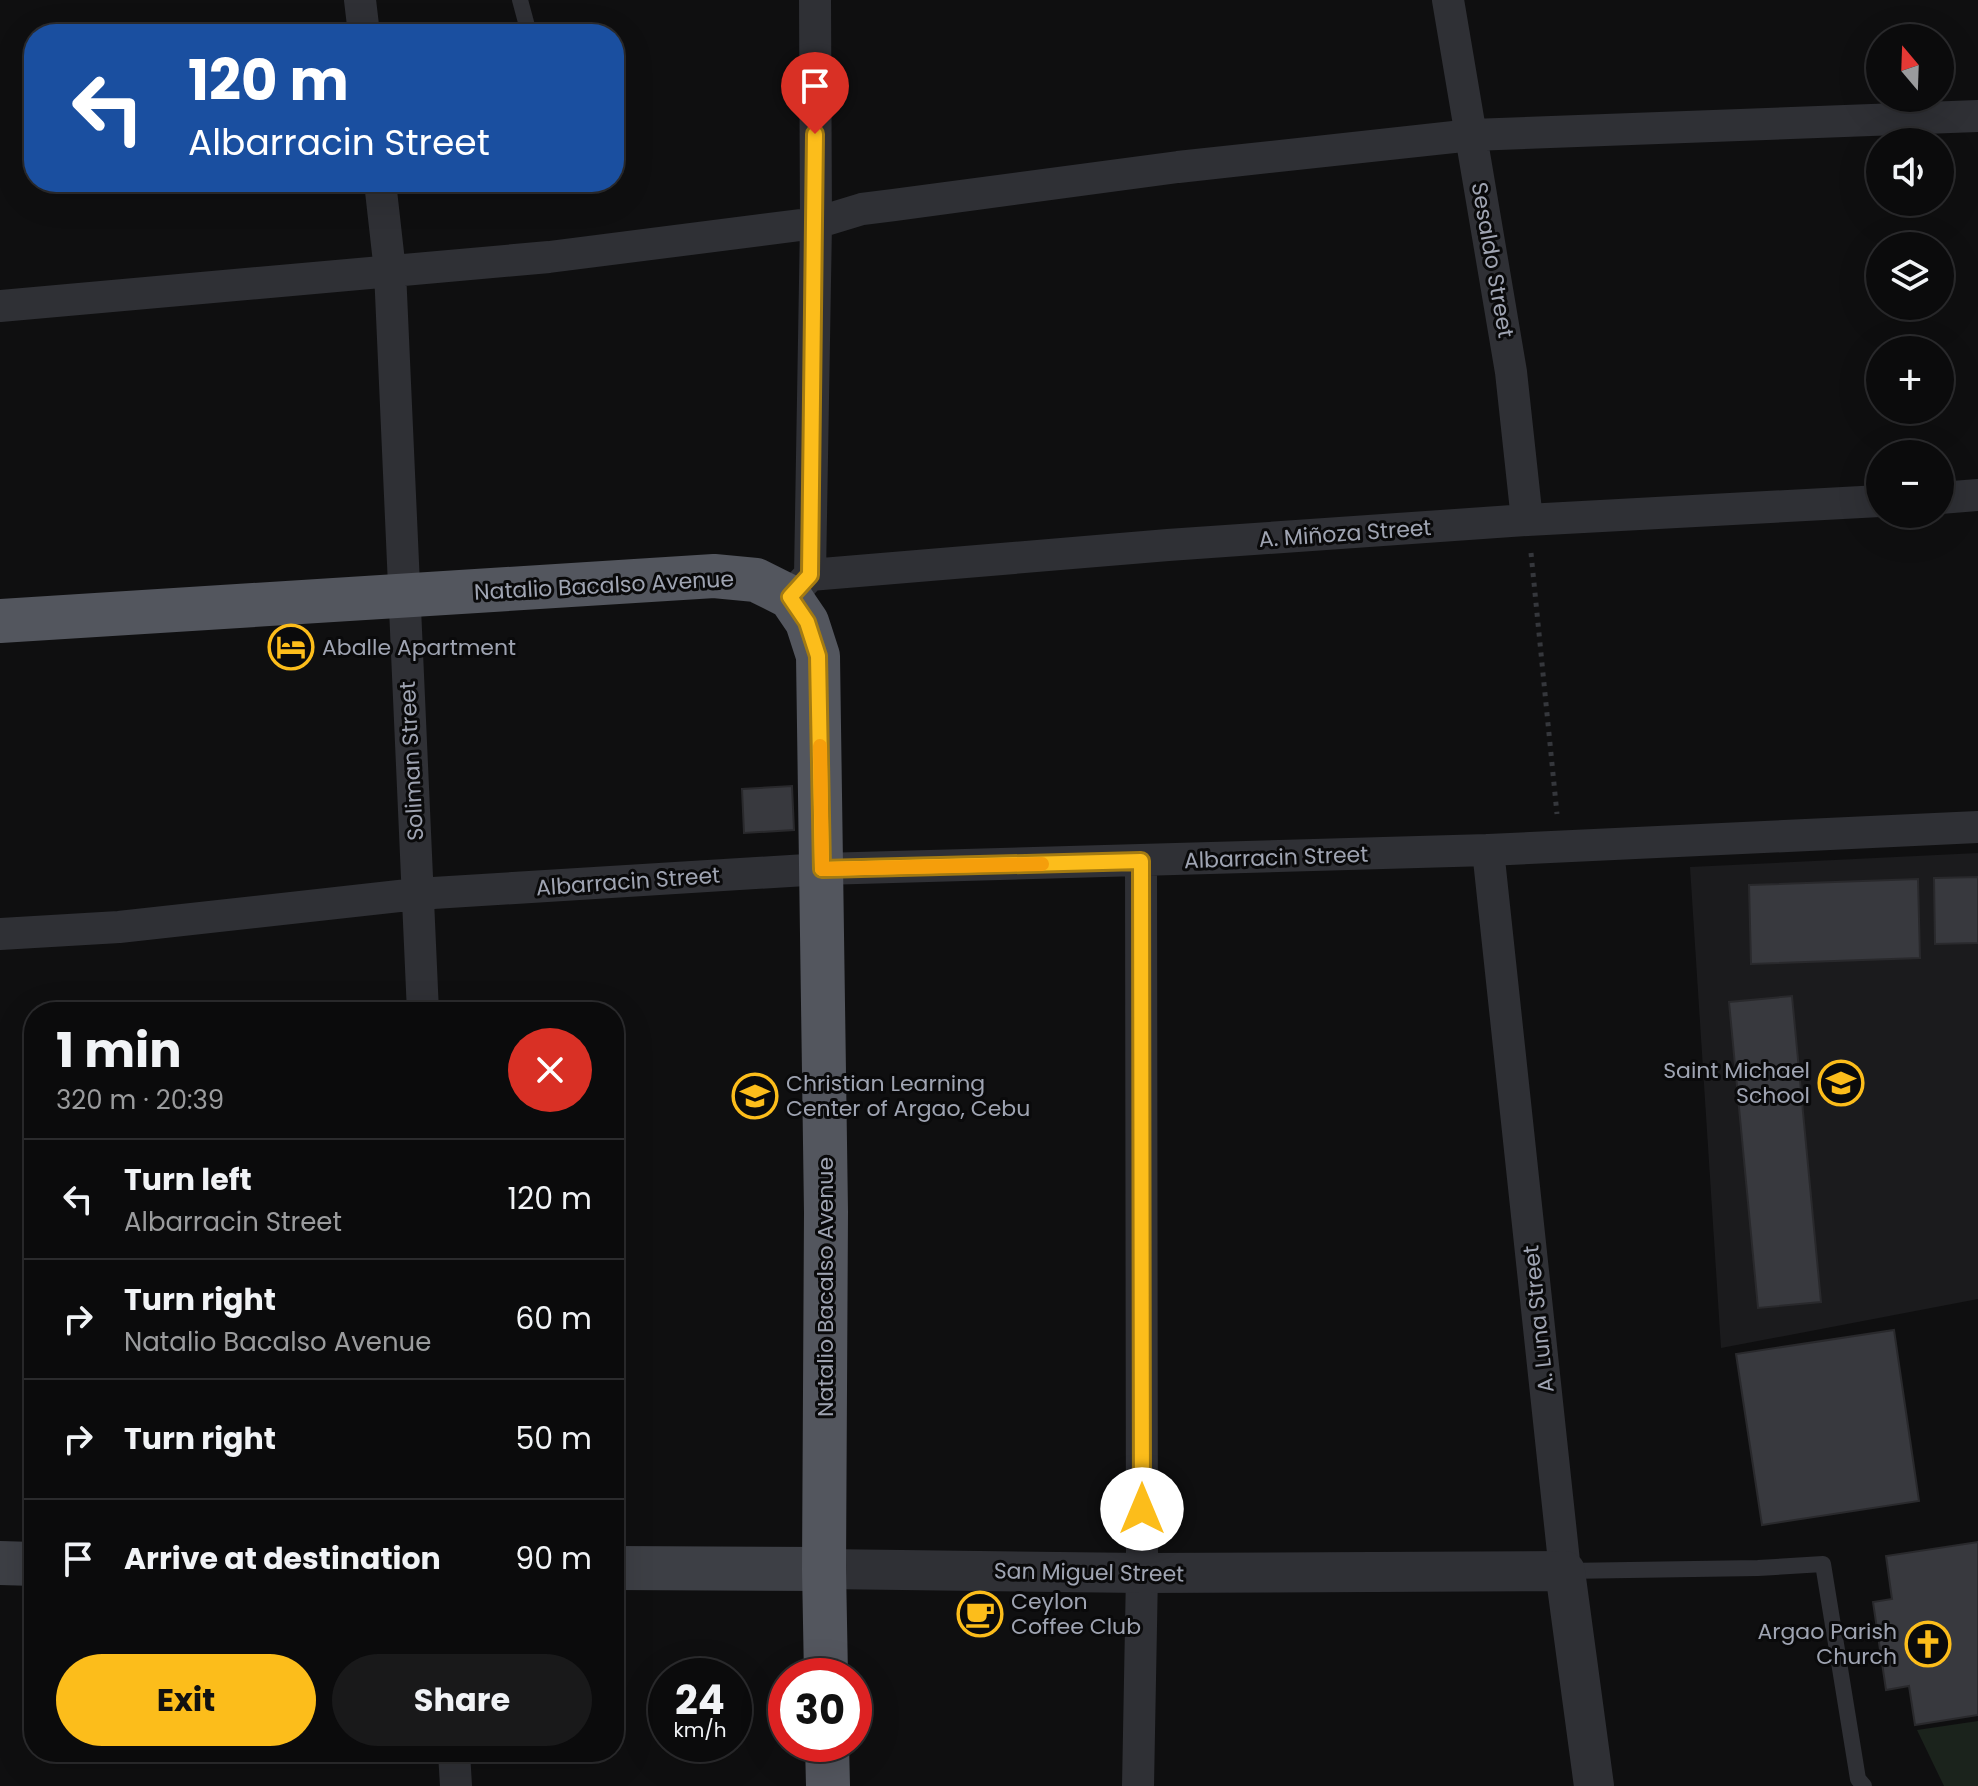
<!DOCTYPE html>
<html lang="en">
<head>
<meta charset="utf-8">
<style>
  body { margin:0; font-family:Poppins,sans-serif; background:#19191a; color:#f1f3f6; height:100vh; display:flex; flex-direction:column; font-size:30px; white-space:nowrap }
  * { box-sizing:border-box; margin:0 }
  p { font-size:26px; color:#9a9b9d }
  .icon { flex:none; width:44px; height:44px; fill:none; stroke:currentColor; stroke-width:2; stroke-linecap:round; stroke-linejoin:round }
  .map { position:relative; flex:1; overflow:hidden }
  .drawer { position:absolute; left:24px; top:1002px; width:600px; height:760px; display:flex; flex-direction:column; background:#0b0b0c; border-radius:32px; box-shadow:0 8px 32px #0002,0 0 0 2px #2b2b2d }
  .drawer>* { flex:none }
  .banner { position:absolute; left:24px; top:24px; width:600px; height:168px; border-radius:32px; box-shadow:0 8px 32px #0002,0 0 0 2px #2b2b2d; background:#1a4fa0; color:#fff; overflow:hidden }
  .needle { width:52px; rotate:341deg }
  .controls { position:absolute; left:1866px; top:24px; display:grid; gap:16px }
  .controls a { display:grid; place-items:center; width:88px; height:88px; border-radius:50%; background:#0b0b0c; box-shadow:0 8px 32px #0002,0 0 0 2px #2b2b2d; font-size:40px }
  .speed { position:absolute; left:648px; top:1658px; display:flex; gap:16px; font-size:40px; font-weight:700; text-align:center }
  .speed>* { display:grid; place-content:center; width:104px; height:104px; border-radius:50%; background:#0b0b0c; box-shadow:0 8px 32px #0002,0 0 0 2px #2b2b2d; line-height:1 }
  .speed small { font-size:20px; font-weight:400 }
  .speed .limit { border:12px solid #d22; background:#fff; color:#111 }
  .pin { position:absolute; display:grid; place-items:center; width:68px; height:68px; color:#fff; margin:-82px -34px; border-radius:50% 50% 50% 0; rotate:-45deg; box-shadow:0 0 8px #0007 }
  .pin .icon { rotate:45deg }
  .me { position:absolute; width:88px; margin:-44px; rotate:0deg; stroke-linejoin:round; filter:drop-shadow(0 0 6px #0008) }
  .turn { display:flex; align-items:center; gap:28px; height:168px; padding:0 32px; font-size:36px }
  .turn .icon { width:104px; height:104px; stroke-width:2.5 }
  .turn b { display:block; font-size:56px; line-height:68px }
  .round { display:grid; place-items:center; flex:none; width:84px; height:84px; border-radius:42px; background:#19191a }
  .overview { display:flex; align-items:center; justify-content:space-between; height:136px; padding:0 32px }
  h1 { font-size:48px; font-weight:700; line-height:60px }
  .cta { display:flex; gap:16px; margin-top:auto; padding:16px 32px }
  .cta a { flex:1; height:92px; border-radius:48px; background:#fcbd1b; color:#111; font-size:32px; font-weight:700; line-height:92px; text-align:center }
  .cta a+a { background:#19191a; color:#f1f3f6 }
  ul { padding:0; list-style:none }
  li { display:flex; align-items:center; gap:24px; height:120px; padding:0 32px; border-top:2px solid #2b2b2d }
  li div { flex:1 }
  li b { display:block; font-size:30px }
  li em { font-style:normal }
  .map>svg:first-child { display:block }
  .built { fill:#1b1b1d }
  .green { fill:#1b231c }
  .building { fill:#38393e; stroke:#29292c; stroke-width:2 }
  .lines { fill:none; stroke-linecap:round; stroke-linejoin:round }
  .path { stroke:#35373c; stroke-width:5; stroke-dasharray:4 6; stroke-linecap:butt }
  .service { stroke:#2f3035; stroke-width:16 }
  .minor { stroke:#2f3035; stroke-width:32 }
  .tertiary { stroke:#2f3035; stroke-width:40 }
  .secondary { stroke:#3d3f45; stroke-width:44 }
  .trunk { stroke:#53565e; stroke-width:44 }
  .route-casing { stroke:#a47b12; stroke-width:20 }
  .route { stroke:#fcbd1b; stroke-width:14 }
  .slow { stroke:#f59e0b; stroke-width:14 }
  .labels { text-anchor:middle; stroke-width:6; stroke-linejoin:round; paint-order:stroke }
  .street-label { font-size:22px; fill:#9fa4b2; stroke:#0a0a0b }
  .poi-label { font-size:22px; fill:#9fa4b2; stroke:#0a0a0b; text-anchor:start }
</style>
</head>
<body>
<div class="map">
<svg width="1978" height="1786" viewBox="0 0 1978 1786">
  <rect width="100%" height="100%" fill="#0f0f10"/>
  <path class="built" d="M1978 853V1299L1721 1348 1690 867Z"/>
  <path class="green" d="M1978 1721V1786H1944L1917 1730Z"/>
  <path class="building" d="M792 786 794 830 744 833 742 789Z
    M1978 877V943L1935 944 1934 878Z
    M1918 879 1920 958 1751 964 1749 885Z
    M1792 996 1821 1302 1758 1308 1729 1002Z
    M1894 1330 1919 1501 1762 1525 1736 1354Z
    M1978 1542V1715L1915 1725 1909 1686 1886 1690 1873 1602 1892 1599 1886 1556Z"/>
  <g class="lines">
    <path class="path" d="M1531 553 1557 814"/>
    <path class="service" d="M520 0 527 26
      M1565 1571 1758 1568 1823 1564 1858 1779 1864 1786"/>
    <path class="minor" d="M360 0 364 34
      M1448 0 1511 372 1527 520
      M380 182 390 271 423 1012
      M0 306 549 257 816 223 862 209 894 205 1178 167 1472 135 1978 116
      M1940 498 1978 495
      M810 575 1168 545 1527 520 1880 501
      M797 589 810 575 816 223 815 0
      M1488 850 1565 1571
      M0 934 119 927 417 894 822 869 1488 850 1978 827
      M454 1752 456 1786
      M1138 1786 1142 1573 1141 861"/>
    <path class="tertiary" d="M824 1569 1142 1573 1565 1571 1594 1786"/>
    <path class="secondary" d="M0 1563 34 1564
      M614 1568 824 1569"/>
    <path class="trunk" d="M0 621 714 576 756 580 790 597 807 622 818 656 826 1212 824 1569 826 1676
      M827 1744 828 1786"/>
  </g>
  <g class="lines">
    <g class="route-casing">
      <path id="route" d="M815 134 810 575 790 597 807 622 818 656 822 869 1141 861 1142 1509"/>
    </g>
    <use href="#route" class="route"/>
    <path class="slow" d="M820 746 822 869 1042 864"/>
  </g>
  <defs>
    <g id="hotel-ring" transform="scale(2.3)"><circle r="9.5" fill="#0a0a0b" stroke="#fcbd1b" stroke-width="1.5"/><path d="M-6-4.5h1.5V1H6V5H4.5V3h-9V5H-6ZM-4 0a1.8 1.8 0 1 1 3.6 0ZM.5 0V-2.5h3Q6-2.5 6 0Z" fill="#fcbd1b"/></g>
    <g id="school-ring" transform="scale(2.3)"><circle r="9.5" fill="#0a0a0b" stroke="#fcbd1b" stroke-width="1.5"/><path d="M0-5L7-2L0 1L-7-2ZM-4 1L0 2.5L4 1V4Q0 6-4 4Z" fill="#fcbd1b"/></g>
    <g id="cafe-ring" transform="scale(2.3)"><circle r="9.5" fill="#0a0a0b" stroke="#fcbd1b" stroke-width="1.5"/><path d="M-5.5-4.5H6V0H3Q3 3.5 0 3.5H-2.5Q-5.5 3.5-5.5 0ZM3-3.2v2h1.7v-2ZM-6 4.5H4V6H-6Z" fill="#fcbd1b"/></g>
    <g id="church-ring" transform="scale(2.3)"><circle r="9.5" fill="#0a0a0b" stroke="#fcbd1b" stroke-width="1.5"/><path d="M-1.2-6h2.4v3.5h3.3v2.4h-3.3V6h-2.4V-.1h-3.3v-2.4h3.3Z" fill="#fcbd1b"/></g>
  </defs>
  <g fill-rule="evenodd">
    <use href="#hotel-ring" x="291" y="647"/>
    <use href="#school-ring" x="1841" y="1083"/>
    <use href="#school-ring" x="755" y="1096"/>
    <use href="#cafe-ring" x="980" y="1614"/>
    <use href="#church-ring" x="1928" y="1644"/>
  </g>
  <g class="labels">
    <g class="street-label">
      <text transform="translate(1493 260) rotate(80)" y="8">Sesaldo Street</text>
      <text transform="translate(1345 533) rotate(-4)" y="8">A. Miñoza Street</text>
      <text transform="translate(604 585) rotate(-3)" y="8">Natalio Bacalso Avenue</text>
      <text transform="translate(411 761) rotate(-93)" y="8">Soliman Street</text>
      <text transform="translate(1276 857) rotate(-2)" y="8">Albarracin Street</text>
      <text transform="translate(628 881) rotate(-4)" y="8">Albarracin Street</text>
      <text transform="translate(825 1287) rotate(-90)" y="8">Natalio Bacalso Avenue</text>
      <text transform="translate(1538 1319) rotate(-96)" y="8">A. Luna Street</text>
      <text transform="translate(1089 1572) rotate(1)" y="8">San Miguel Street</text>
    </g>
    <g class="poi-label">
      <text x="322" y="655">Aballe Apartment</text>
      <text x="1810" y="1078" text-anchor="end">Saint Michael<tspan x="1810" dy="25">School</tspan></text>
      <text x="786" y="1091">Christian Learning<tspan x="786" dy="25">Center of Argao, Cebu</tspan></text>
      <text x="1011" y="1609">Ceylon<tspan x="1011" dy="25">Coffee Club</tspan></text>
      <text x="1897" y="1639" text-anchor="end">Argao Parish<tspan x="1897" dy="25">Church</tspan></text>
    </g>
  </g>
</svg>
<div class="controls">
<a><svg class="needle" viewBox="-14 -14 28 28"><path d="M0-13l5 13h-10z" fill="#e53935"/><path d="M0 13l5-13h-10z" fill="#9a9b9d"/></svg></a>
<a><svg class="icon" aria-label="sound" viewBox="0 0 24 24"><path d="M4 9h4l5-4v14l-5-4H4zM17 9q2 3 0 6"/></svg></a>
<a><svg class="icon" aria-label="layers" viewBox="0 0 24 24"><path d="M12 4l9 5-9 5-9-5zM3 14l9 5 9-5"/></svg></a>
<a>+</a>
<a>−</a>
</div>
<div class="speed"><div>24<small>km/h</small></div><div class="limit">30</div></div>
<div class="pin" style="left:815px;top:134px;background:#d93025"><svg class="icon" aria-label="arrive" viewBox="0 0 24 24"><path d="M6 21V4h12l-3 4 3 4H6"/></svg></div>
<svg class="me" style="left:1142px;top:1509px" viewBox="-20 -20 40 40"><circle r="19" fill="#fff"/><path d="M0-13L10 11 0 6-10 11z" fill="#fcbd1b"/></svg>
<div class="banner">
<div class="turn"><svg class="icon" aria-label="left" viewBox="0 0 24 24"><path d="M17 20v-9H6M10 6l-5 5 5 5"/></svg><div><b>120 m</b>Albarracin Street</div></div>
</div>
<section class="drawer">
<div class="overview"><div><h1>1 min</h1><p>320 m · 20:39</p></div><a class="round" style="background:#d93025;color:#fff"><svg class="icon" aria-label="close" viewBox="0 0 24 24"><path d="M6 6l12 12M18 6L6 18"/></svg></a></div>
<ul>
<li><svg class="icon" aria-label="left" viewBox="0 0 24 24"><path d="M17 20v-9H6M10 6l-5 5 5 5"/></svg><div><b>Turn left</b><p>Albarracin Street</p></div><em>120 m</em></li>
<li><svg class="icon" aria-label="right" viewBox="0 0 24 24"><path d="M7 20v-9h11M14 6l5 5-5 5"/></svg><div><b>Turn right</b><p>Natalio Bacalso Avenue</p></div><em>60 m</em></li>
<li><svg class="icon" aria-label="right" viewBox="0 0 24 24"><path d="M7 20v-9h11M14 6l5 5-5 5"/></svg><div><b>Turn right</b></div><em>50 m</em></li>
<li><svg class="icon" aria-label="arrive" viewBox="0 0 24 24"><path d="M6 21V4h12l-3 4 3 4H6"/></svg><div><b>Arrive at destination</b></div><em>90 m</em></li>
</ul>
<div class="cta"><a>Exit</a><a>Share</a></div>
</section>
</div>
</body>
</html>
